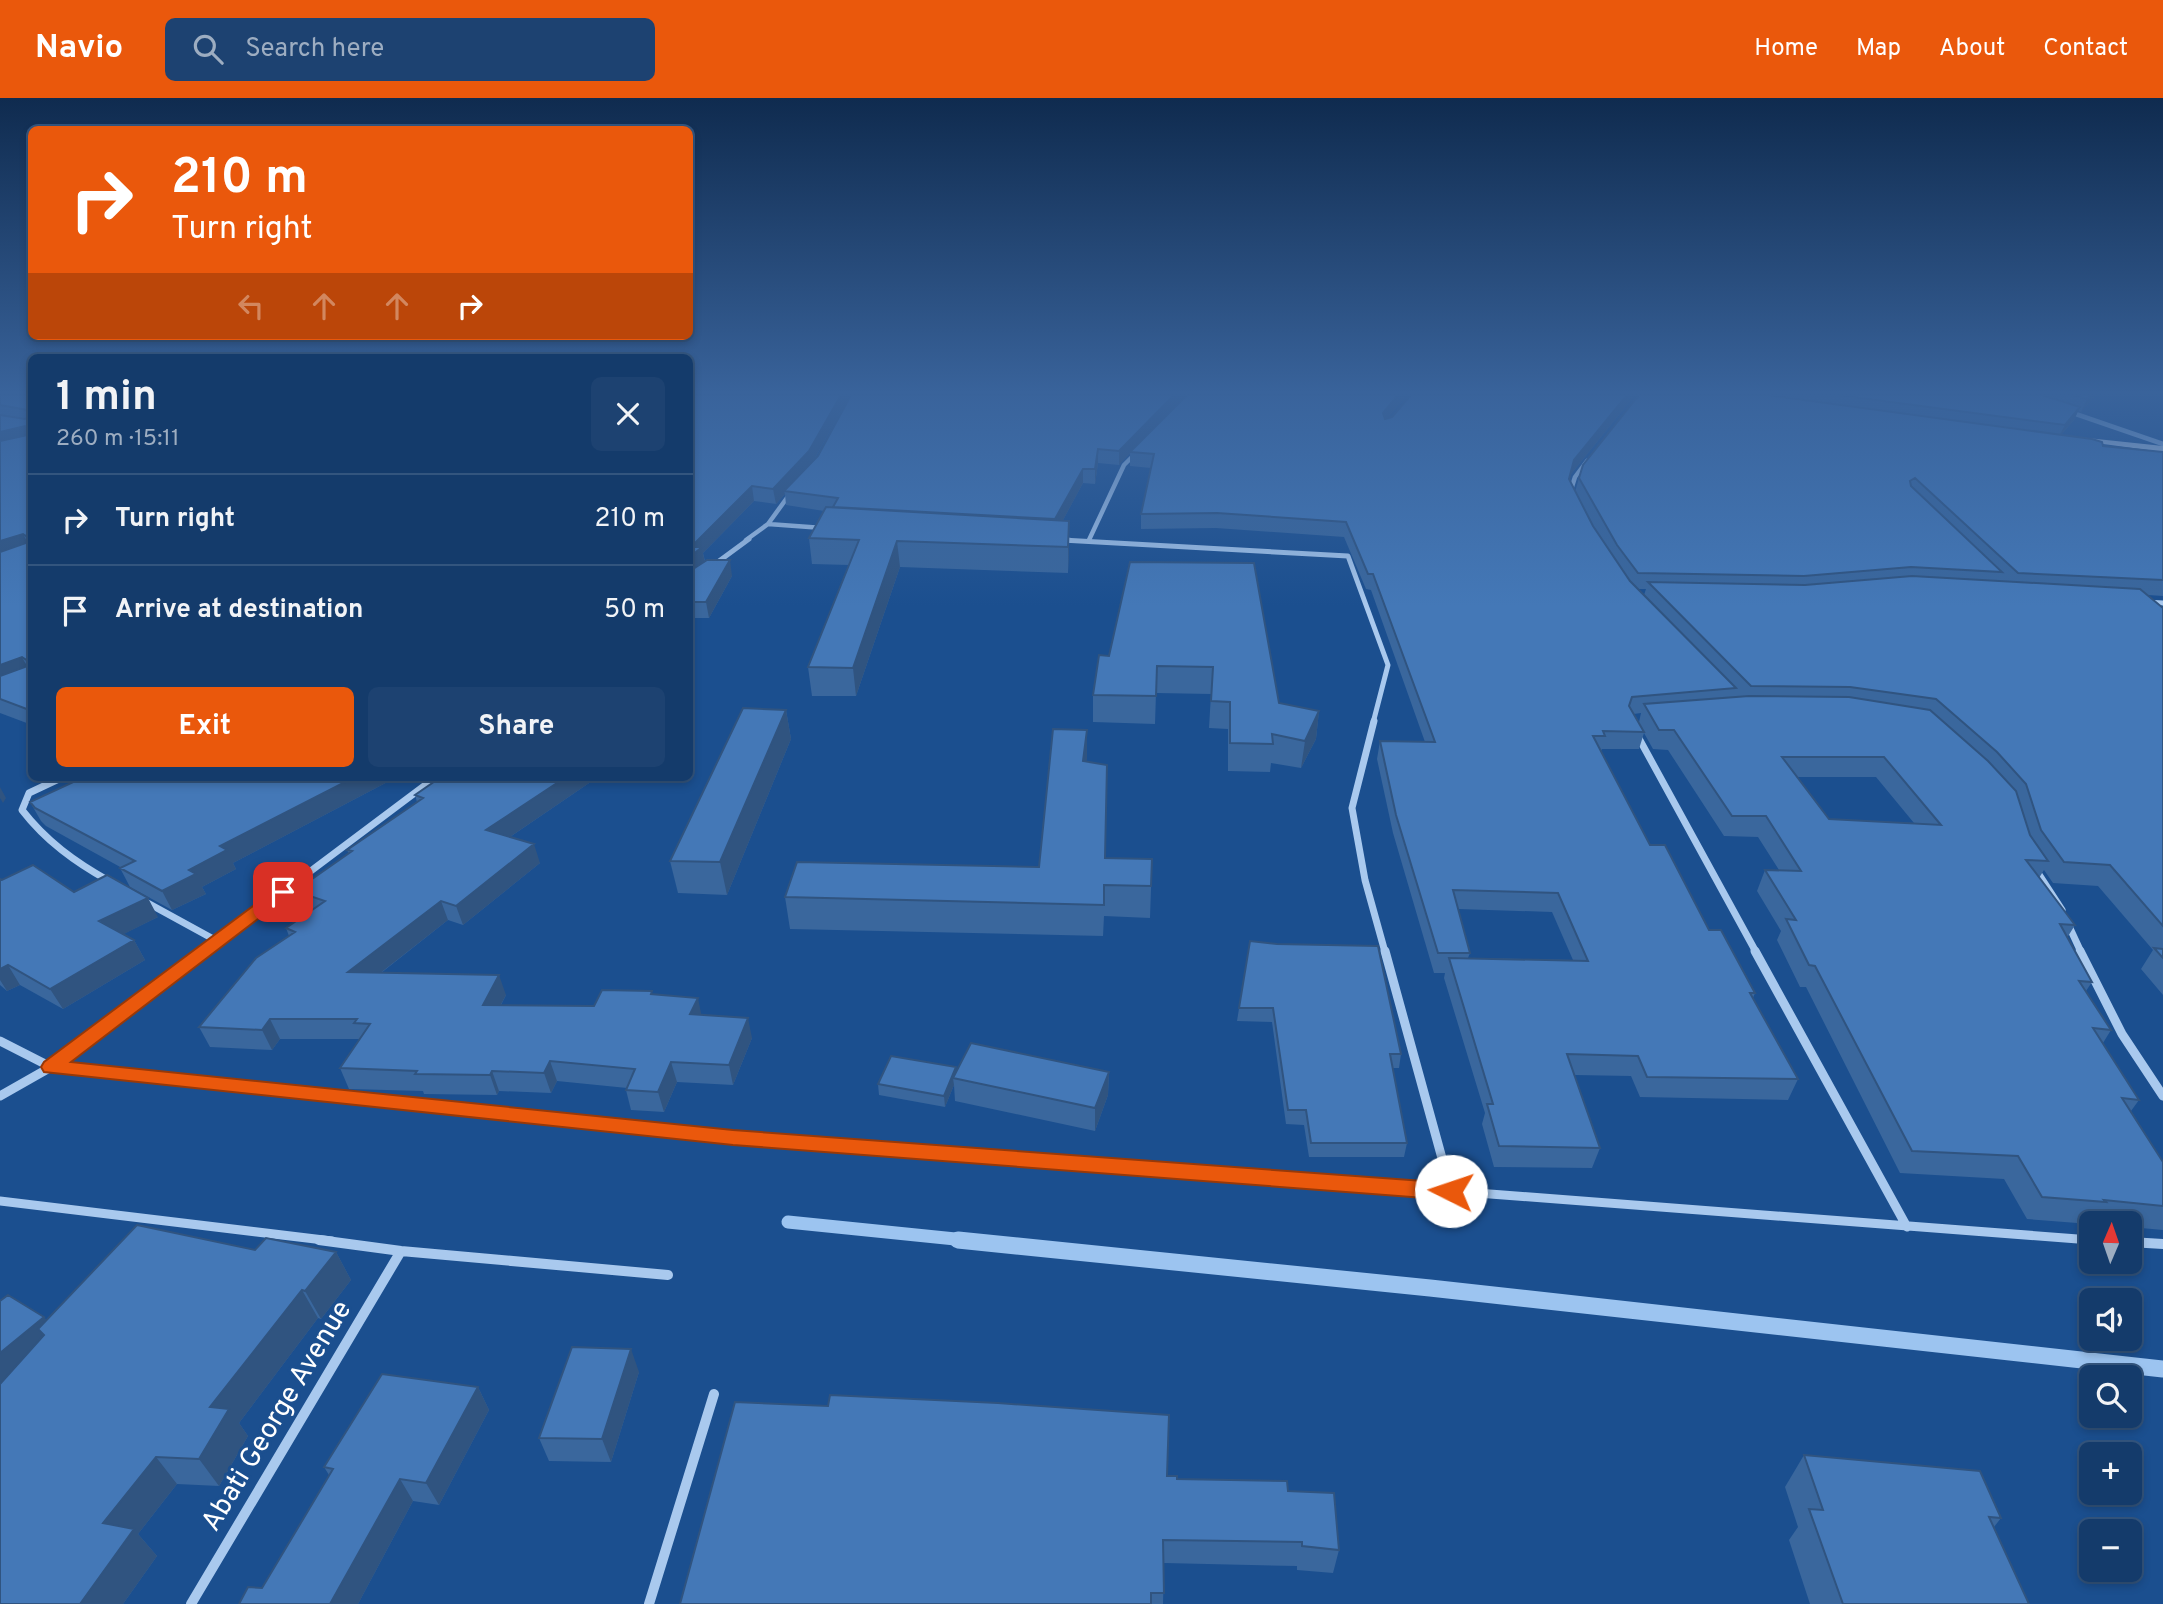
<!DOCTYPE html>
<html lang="en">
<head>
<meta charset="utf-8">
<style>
  body { margin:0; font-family:Overpass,sans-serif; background:#1d4271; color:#f1f3f6; height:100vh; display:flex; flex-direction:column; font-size:26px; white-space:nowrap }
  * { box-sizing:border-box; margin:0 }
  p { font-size:23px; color:#9dadc1 }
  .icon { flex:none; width:38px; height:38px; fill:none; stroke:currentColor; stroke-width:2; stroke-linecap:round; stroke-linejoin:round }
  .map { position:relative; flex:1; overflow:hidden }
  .drawer { position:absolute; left:28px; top:256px; width:665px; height:427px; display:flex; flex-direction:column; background:#143b6b; border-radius:10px; box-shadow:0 4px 10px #0003,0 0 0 2px #33557e }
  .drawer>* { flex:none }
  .hud { position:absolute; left:28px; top:28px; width:665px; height:214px; border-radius:10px; box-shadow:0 4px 10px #0003,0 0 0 2px #33557e; background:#ea580c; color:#fff; overflow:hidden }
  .needle { width:46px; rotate:2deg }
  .controls { position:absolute; left:2079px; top:1113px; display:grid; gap:14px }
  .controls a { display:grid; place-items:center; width:63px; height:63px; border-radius:10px; background:#143b6b; box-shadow:0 4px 10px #0003,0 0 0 2px #33557e; font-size:35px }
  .pin { position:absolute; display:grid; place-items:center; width:60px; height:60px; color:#fff; margin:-30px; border-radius:14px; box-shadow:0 4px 10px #0006 }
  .me { position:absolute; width:77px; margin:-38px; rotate:274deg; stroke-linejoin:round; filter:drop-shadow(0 0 5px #0008) }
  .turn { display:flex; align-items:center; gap:24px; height:147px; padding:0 28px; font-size:32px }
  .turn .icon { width:91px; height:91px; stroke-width:2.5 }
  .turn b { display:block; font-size:49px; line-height:60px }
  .lanes { display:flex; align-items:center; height:66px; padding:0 28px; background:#0003; justify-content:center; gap:35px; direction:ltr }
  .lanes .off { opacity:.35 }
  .round { display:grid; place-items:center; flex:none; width:74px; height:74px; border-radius:10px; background:#1d4271 }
  .summary { display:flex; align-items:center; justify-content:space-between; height:119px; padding:0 28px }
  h1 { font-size:42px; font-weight:700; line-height:52px }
  .action { display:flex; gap:14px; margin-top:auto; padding:14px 28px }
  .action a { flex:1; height:80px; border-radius:10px; background:#ea580c; color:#fff; font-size:28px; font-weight:700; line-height:80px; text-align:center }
  .action a+a { background:#1d4271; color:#f1f3f6 }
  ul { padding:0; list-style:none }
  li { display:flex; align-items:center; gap:21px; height:91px; padding:0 28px; border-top:2px solid #33557e }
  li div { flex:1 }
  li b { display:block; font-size:26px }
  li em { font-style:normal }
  header { display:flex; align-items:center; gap:42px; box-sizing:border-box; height:98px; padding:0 35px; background:#ea580c; color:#fff }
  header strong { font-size:33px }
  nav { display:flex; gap:38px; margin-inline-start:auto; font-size:24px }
  .search { width:490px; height:63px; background:#1d4271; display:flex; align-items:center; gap:18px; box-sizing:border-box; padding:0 24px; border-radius:10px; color:#9dadc1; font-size:26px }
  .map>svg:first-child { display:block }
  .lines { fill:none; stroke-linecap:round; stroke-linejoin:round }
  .stream-far1 { stroke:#9cc4f0; stroke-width:13 }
  .stream { stroke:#9cc4f0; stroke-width:17 }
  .street-far4 { stroke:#a9c9ee; stroke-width:4.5 }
  .street-far3 { stroke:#a9c9ee; stroke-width:5 }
  .street-far2 { stroke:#a9c9ee; stroke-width:7 }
  .street-far1 { stroke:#a9c9ee; stroke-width:9 }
  .street { stroke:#a9c9ee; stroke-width:10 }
  .secondary { fill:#d6e6fa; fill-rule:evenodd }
  .wall { fill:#3a679d; fill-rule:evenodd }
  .shaded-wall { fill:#305480 }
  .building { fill:#4478b7; stroke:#305480; stroke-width:2; fill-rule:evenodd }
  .route { fill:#ea580c; stroke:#983908; stroke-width:2 }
  .labels { text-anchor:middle; stroke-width:6; stroke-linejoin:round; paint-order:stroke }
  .near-street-label { font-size:28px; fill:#fff; stroke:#1b4f8f }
</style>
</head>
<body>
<header>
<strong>Navio</strong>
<div class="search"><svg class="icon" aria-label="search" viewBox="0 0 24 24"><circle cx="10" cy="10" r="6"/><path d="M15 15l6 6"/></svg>Search here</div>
<nav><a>Home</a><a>Map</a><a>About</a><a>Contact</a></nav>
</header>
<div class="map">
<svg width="2163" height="1506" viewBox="0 0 2163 1506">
  <rect width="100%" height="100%" fill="#1b4f8f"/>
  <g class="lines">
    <path class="stream-far1" d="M788 1124 975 1143"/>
    <path class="stream" d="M958 1142 1430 1190 2163 1271"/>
    <path class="street-far4" d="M2070 314 2163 346
      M1570 395 1575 379 1587 363
      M768 426 823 430
      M746 442 768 426 792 393
      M1062 442H1070
      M1089 442 1124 367 1136 355"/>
    <path class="street-far3" d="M1062 442 1348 458 1388 567 1373 625
      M715 466 749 441
      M2146 504 2163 505"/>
    <path class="street-far2" d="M1374 623 1352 710 1365 782 1385 854
      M1636 635 1756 854
      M63 679 29 695 22 712C46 743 75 764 109 783
      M2036 772 2062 812
      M144 803 217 843
      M2068 826 2081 854
      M203 854 436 679"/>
    <path class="street-far1" d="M1385 853 1451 1093 2091 1142
      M1755 853 1907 1129
      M2080 853 2122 936 2163 998
      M0 943 51 969 733 1039 1451 1093
      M0 998 51 969 206 853
      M0 1103 332 1143"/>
    <path class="street" d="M319 1142 401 1153 668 1177
      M2085 1142H2091
      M2130 1144 2163 1146
      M191 1506 401 1153
      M649 1506 714 1296"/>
    <path class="secondary" d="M2078 339 2163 348V354L2081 343H2078Z"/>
  </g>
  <path class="wall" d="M0 297H32V627L0 615Z
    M690 297H850L814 362 818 358 851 297H1186L1156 327 1388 320 1392 319 1411 297H1635L1571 376 1569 383 1575 394 1579 380 1639 297H2096L2081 314 2078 313 2074 322 2061 337 2103 348 2163 354V498L2148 497 2163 510V897L2141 871 2153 852 2098 788 2053 785 2044 772 2039 780 2075 827 2067 840 2092 884 2086 893 2111 932 2103 945 2139 1002 2131 1013 2163 1064V1132L2130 1129V1125L2092 1124 2090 1126 2027 1121 2004 1081 1900 1075 1806 889H1800L1777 842 1781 833 1757 793 1765 772H1779L1758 739 1724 738 1668 652 1653 651 1644 635 1639 651H1602L1601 653 1650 747 1709 832 1755 895 1753 900 1798 981 1788 1002 1640 999 1631 978 1574 977 1600 1050 1592 1070 1494 1069 1482 1026 1485 1015 1444 880 1445 875H1434L1393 735 1377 661 1380 643 1425 644 1371 492 1366 491 1344 439 1216 430 1141 431V416L1151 370 1130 368V355L1119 367 1098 365 1095 386 1083 385 1063 422 1069 448 1068 475 900 469 856 598H812L808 569 849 467 812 466 809 440 824 413 786 407 785 396 776 406 754 403 703 455 705 463 732 478 709 520H690ZM1638 491H1646L1644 497ZM1641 615 1639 624 1634 616ZM1797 679H1876L1914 725 1829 721ZM1458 811 1552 814 1573 862 1468 860 1470 855Z
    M1130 464 1279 605 1319 613 1316 641 1301 670 1271 665 1270 674 1228 673V631L1209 630 1211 596 1156 595 1155 626 1093 624V597L1109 558Z
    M786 612 791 641 727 797 678 795 670 763Z
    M1086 663 1105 760 1152 761 1150 820 1104 818 1103 838 790 831 785 799 1039 769Z
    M84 679H397L233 765 236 771 202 789 206 796 172 812 130 789 120 770H122L46 728 41 723 30 704Z
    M595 681 510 739 540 765 463 827 448 822 381 875 506 897 501 907 594 908 653 896 752 940 733 987 677 984 664 1014 631 1012 626 992 627 990 557 983 551 995 499 993 497 997 424 996 423 993 349 991 340 970 360 941H280L272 952 210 949 199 929 289 838 286 830 309 814 304 812 295 793 349 756 347 752 417 704 415 697Z
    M0 781 2 782 74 794 158 819 123 836 134 842 145 862 63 911 20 887 7 893 0 887Z
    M1250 843 1401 956 1399 970H1393L1407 1045 1404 1059H1309L1304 1027 1286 1026 1272 924 1237 923Z
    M956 974H1109L1108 997 1095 1033 955 1003 954 987 945 1009 879 997 878 986Z
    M255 1152 336 1154 351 1182 321 1221 318 1220 239 1325 248 1338 219 1388 177 1386 138 1436 157 1458 123 1506 0 1203 44 1219 46 1222Z
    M639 1274 611 1364 549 1363 539 1340Z
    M478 1289 489 1312 439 1407 413 1403 358 1506H239L262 1490 329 1377 324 1369Z
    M1804 1357 2001 1420 1994 1429 2029 1506H1810L1789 1442 1798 1429 1785 1389Z
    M1167 1378 1177 1381 1288 1393 1339 1452 1333 1475 1297 1472V1468L1164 1465 1163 1506H680Z"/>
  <path class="shaded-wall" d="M841 297H850L811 367 784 393 785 396 776 406 773 391Z
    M1174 297H1186L1119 367V353Z
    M1398 297H1407L1381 329 1383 315Z
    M1627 297H1635L1571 376 1565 396 1574 362Z
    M2090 297H2096L2081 314 2087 301Z
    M2080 309 2074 322 2058 340 2065 327Z
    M25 328 32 341 0 349V334Z
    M1098 351V365L1095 386V371Z
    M1083 371V385L1055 437V421Z
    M752 388 754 403 703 455 705 465 690 481V459L691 449Z
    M1069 423V448L1068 475V449Z
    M23 436 31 451 0 461V443Z
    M897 443 900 469 856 598 853 570Z
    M730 462 732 478 709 520 706 504Z
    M22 559 31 576 0 588V567Z
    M786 612 791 641 727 797 720 764Z
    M1319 613 1316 641 1301 670 1305 643Z
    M1087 632V661L1083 692V663Z
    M355 679H397L233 765 236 771 202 789 206 796 172 812 162 793 220 748Z
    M566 679H594L595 681 492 751 486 732Z
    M0 689 6 700 3 705 0 700Z
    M534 746 540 765 463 827 456 808Z
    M148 800 158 819 110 843 99 823Z
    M441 803 448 822 356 894 348 874Z
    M134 842 145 862 63 911 50 891Z
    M8 867 20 887 7 893 0 882V871Z
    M499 877 506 897 490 927 483 907Z
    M698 900 702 920 690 916Z
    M748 920 752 940 733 987 729 967Z
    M270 921 280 941 272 952 262 932Z
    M550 963 557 983 551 995 544 975Z
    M671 964 677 984 664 1014 658 994Z
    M956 969 957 980H953L954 987 945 1009 944 998Z
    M492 973 499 993 497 997 490 977Z
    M1109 974 1108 997 1095 1033V1010Z
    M336 1154 351 1182 321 1221 305 1193Z
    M302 1192 318 1220 239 1325 248 1338 219 1388 199 1361 210 1309Z
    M44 1219 61 1241 44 1237 38 1231 52 1248 0 1291V1255Z
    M631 1251 639 1274 611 1364 602 1341Z
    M478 1289 489 1312 439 1407 426 1385Z
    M156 1359 177 1386 138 1436 157 1458 123 1506H80L103 1425Z
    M400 1381 413 1403 358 1506H330Z"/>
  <path class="building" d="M0 297H32V613L0 601V578L25 569 28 563 22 559 0 567V454L26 445 29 440 23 436 0 443V343L27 337 30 332 25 328 0 334V317L25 321 30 318 27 312 0 307Z
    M690 297H841L809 353 773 391 752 388 691 449H702L690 459Z
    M851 297H1174L1119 353 1098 351 1095 371H1083L1055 421 833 409 838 400 784 393 818 358Z
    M1187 297H1398L1383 315 1385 321 1392 319 1411 297H1627L1574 362 1569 381 1593 428 1630 483 1736 590 1632 599 1629 608 1644 634 1603 633 1605 638H1593L1650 747H1665L1709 832H1721L1755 895H1750L1798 981 1647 979 1638 958 1567 956 1600 1050 1499 1048 1487 1006H1493L1449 860 1588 863 1558 795 1453 792 1470 855H1438L1396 717 1380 643 1435 644 1373 476H1368L1346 424 1217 415 1141 416 1154 356 1130 354Z
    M1639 297H1767L2092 341 2102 344 2103 348 2163 354V482L2018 475 1915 380 1910 383 1911 388 2002 474 1911 469 1804 478 1638 475 1617 447 1579 380 1583 367Z
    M1838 297H2042L2080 309 2065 327Z
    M2073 297H2090L2087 301Z
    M826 409 1069 423 1068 449 897 443 853 570 808 569 859 442 809 440Z
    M707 462H730L706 504H690V473Z
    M1130 464 1254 465 1279 605 1319 613 1305 643 1272 636 1273 646 1230 645V604L1211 603 1213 569 1157 568 1156 598 1093 597 1099 557 1109 558Z
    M1912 478 2140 491 2163 510V828L2110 767 2064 764 2041 732 2026 686 1997 654 1936 601 1850 589 1751 588 1648 484 1805 487Z
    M1749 598 1849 599 1930 612 1988 663 2016 693 2030 737 2048 763 2026 762 2075 827 2060 826 2092 884 2079 883 2111 932 2093 930 2139 1002 2122 1000 2163 1064V1108L2104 1102 2106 1104 2042 1099 2018 1058 1912 1053 1815 868 1809 867 1786 821 1796 822 1765 772 1801 773 1766 718H1732L1674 632H1659L1644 606ZM1782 659H1884L1941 727 1829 721Z
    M743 610 786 612 720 764 670 763Z
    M1053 631 1087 632 1083 663 1107 667 1105 760 1152 761 1151 788 1104 787V807L785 799 797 764 1039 769Z
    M84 679H355L220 748 227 752 189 772 196 776 162 793 120 770 135 763 35 710 30 704Z
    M441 679H566L486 732 534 746 456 808 441 803 348 874 499 877 483 907 594 908 602 892 652 893 651 896 698 900 690 916 748 920 729 967 671 964 658 994 626 992 635 971 550 963 544 975 492 973 490 977 415 976 417 973 340 970 370 926 354 925 357 921H270L262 932 199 929 256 860 295 834 286 830 325 803 295 793 352 753 347 752 423 700 415 697Z
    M33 767 74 794 107 777 148 800 99 823 134 842 50 891 8 867 0 871V781L2 782Z
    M1250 843 1277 846 1378 848 1401 956H1390L1407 1045H1311L1306 1012H1288L1273 910H1239Z
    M2154 850 2163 851V860Z
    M971 945 1109 974 1095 1010 953 980Z
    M891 958 956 969 944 998 878 986Z
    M137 1127 255 1152 266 1140 336 1154 305 1193 302 1192 210 1309 229 1311 199 1361 156 1359 103 1425 134 1431 80 1506H0V1286L44 1237 38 1231Z
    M8 1197 44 1219 0 1255V1203Z
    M572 1249 631 1251 602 1341 539 1340Z
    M382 1276 478 1289 426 1385 400 1381 330 1506H239L248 1489 262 1490 333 1371 324 1369Z
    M830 1297 998 1305 1169 1317 1167 1378H1177V1381L1287 1383 1288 1393 1334 1395 1339 1452 1302 1448V1444L1163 1442 1164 1495H1151V1506H680L735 1304 828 1308Z
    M1804 1357 1980 1373 2001 1420 1989 1419 2029 1506H1843L1809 1411 1823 1412Z"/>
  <linearGradient id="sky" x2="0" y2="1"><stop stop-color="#0f2b4f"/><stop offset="0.58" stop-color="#39639b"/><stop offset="1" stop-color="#39639b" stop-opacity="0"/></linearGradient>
  <rect width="2163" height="508" fill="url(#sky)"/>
  <path class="route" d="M283 789 288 790 291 794 288 798 71 964 733 1032 1451 1085 1459 1087 1462 1093 1459 1099 1451 1102 733 1047 44 974 41 969 44 964 277 790Z"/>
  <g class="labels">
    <g class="near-street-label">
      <text transform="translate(275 1317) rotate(-59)" y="10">Abati George Avenue</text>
    </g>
  </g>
</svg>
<div class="controls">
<a><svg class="needle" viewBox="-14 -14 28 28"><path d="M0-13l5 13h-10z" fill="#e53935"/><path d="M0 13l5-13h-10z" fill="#9dadc1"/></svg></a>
<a><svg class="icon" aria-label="sound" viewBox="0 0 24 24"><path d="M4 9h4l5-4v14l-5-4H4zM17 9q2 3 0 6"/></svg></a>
<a><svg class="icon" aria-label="search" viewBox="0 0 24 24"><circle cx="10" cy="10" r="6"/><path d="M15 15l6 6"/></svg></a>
<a>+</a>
<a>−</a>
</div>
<div class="pin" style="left:283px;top:794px;background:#d93025"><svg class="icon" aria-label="arrive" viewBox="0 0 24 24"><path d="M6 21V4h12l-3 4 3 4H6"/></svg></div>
<svg class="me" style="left:1451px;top:1093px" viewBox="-20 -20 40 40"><circle r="19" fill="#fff"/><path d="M0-13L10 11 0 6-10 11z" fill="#ea580c"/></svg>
<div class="hud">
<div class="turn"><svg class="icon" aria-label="right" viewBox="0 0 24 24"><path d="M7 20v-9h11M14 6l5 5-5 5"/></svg><div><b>210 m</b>Turn right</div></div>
<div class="lanes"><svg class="icon off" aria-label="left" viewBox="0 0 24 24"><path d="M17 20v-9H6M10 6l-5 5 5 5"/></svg><svg class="icon off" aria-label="ahead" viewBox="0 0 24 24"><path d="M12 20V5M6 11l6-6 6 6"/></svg><svg class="icon off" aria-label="ahead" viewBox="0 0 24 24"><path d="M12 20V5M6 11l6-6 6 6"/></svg><svg class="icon" aria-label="right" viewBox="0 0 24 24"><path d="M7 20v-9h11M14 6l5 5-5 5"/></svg></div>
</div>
<section class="drawer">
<div class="summary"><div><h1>1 min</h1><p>260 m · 15:11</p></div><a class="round"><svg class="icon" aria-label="close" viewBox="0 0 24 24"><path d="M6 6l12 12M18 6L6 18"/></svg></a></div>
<ul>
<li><svg class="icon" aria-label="right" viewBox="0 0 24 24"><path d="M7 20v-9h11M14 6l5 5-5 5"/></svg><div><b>Turn right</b></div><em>210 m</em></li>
<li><svg class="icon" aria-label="arrive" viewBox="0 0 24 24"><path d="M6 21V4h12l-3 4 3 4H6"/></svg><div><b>Arrive at destination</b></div><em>50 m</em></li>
</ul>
<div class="action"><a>Exit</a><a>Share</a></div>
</section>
</div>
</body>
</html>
